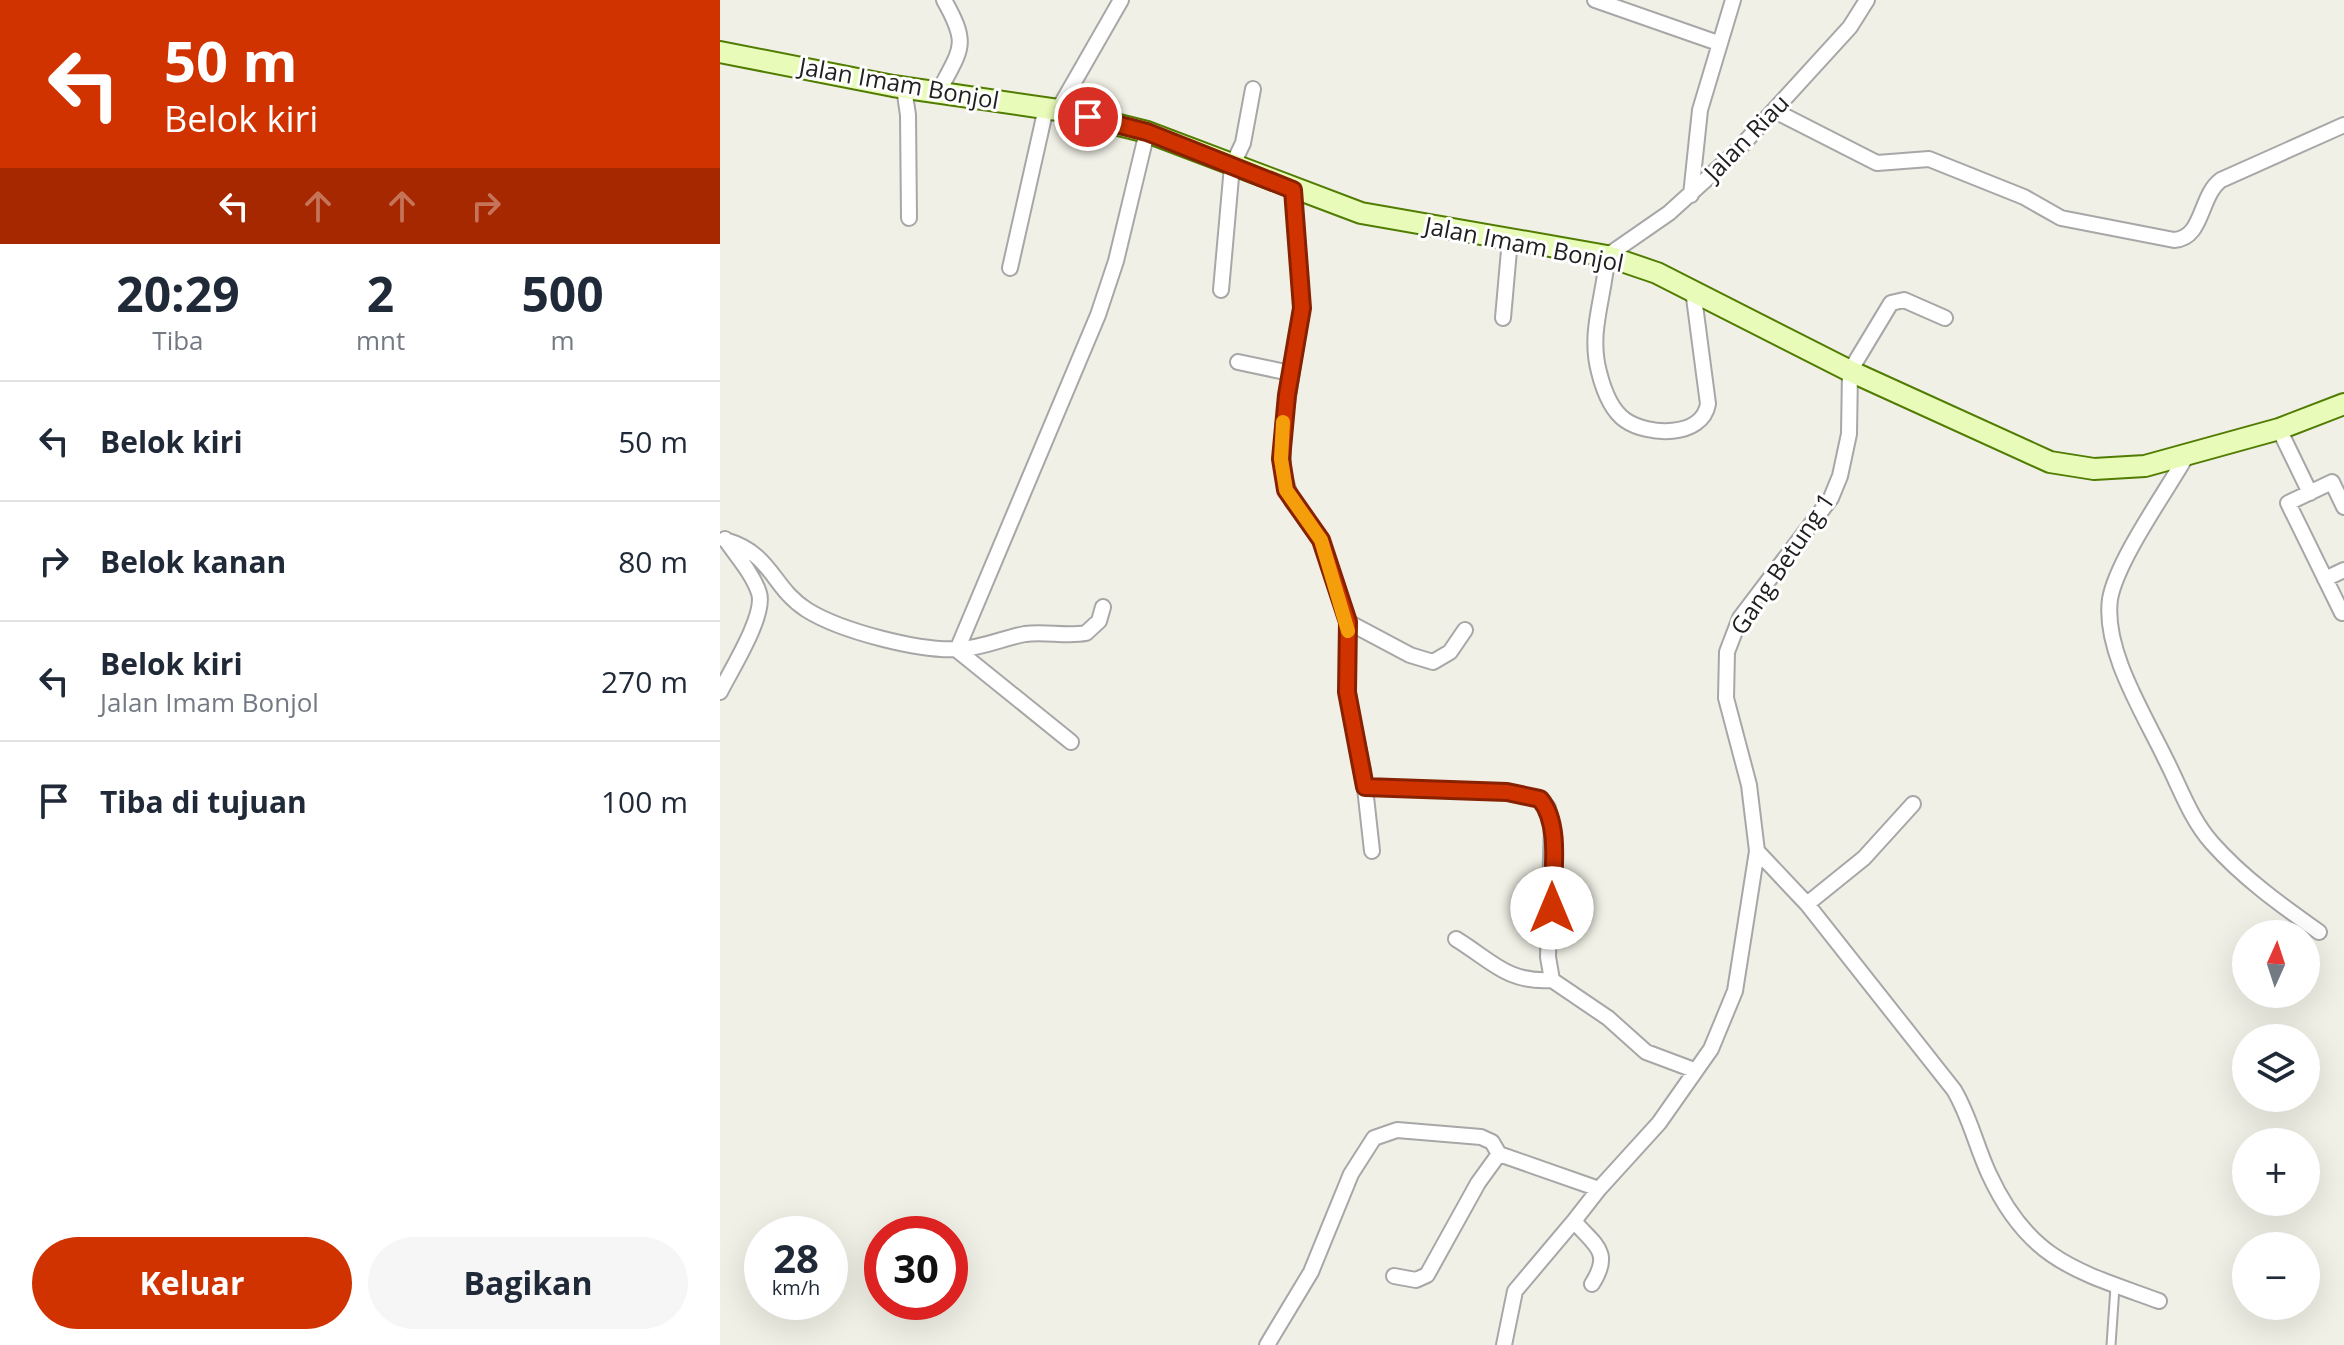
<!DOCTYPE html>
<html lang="id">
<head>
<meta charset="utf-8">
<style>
  body { margin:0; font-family:"Open Sans",sans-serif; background:#f6f6f7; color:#1f2937; height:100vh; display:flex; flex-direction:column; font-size:30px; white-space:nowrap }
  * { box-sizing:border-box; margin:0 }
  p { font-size:26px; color:#747a83 }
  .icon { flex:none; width:44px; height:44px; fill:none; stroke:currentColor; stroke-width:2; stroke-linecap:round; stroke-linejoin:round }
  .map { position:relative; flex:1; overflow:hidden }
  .side { display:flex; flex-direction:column; background:#fff; width:720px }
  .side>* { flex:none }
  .hud { background:#d03300; color:#fff; overflow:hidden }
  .needle { width:52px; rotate:3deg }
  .tools { position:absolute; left:1512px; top:920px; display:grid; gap:16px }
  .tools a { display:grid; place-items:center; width:88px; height:88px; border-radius:50%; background:#fff; box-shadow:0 8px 32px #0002; font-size:40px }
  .speed { position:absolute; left:24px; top:1216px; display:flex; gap:16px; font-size:40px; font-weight:700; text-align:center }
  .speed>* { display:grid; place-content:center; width:104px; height:104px; border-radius:50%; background:#fff; box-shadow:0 8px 32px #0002; line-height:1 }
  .speed small { font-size:20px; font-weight:400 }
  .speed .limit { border:12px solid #d22; background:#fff; color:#111 }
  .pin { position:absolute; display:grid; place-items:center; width:68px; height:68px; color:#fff; margin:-34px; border:4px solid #fff; border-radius:50%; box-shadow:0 2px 8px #0007 }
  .me { position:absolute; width:88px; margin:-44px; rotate:0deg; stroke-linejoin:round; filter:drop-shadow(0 0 6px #0008) }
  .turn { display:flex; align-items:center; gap:28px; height:168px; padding:0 32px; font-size:36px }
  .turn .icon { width:104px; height:104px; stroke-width:2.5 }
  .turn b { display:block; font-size:56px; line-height:68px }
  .lanes { display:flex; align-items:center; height:76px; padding:0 32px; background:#0003; justify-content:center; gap:40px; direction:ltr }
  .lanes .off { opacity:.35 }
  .eta { display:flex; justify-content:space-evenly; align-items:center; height:136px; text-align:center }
  .eta b { font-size:48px; font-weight:700; line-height:56px }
  .action { display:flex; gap:16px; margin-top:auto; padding:16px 32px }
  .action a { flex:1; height:92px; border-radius:48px; background:#d03300; color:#fff; font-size:32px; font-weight:700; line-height:92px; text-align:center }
  .action a+a { background:#f6f6f7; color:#1f2937 }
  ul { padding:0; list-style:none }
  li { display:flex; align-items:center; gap:24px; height:120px; padding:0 32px; border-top:2px solid #e0e1e3 }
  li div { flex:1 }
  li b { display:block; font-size:30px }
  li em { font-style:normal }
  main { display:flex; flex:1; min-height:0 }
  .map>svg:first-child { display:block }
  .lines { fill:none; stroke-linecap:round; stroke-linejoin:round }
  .lane-casing { stroke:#a7a7a7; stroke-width:11 }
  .street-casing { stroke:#a7a7a7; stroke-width:18 }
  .secondary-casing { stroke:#517c02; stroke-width:24 }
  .lane { stroke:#fff; stroke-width:7 }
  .street { stroke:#fff; stroke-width:14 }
  .secondary { stroke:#e8fbb9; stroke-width:20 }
  .route-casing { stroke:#872100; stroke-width:20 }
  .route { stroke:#d03300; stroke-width:14 }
  .slow { stroke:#f59e0b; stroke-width:14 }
  .labels { text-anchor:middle; stroke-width:6; stroke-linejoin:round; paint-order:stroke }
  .street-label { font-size:24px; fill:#202020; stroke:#fff }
</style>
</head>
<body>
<main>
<section class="side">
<div class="hud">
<div class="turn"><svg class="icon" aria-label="left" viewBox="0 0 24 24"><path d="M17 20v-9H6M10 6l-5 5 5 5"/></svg><div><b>50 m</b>Belok kiri</div></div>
<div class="lanes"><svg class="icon" aria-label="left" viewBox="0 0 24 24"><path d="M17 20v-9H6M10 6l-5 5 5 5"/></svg><svg class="icon off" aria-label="ahead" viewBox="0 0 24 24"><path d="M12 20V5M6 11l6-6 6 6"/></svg><svg class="icon off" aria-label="ahead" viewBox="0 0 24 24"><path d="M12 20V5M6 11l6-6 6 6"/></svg><svg class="icon off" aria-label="right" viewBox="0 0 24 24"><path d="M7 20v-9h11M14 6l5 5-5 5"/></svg></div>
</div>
<div class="eta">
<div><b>20:29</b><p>Tiba</p></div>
<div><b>2</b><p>mnt</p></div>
<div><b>500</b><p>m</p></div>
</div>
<ul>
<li><svg class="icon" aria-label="left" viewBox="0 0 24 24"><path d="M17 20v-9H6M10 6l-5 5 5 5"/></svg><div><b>Belok kiri</b></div><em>50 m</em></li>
<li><svg class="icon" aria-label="right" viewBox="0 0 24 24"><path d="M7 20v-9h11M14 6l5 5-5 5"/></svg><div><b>Belok kanan</b></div><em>80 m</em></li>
<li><svg class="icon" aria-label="left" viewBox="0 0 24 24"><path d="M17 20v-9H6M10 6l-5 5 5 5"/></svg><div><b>Belok kiri</b><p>Jalan Imam Bonjol</p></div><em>270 m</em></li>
<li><svg class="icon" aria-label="arrive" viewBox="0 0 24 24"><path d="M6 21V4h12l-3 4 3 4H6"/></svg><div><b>Tiba di tujuan</b></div><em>100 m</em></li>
</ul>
<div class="action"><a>Keluar</a><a>Bagikan</a></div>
</section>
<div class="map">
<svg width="1624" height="1345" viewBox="0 0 1624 1345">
  <rect width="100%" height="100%" fill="#f1f0e6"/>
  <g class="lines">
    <g class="lane-casing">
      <path id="lane" d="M1391 1345 1395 1287"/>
    </g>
    <g class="street-casing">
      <path id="street" d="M875 0 998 43
        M184 88 188 115 189 218
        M218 93C241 48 250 46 224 0
        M338 110 401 0
        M1055 111 1157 163 1209 159 1304 197 1341 218 1454 240C1484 238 1479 196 1501 180L1624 125
        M573 190 582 308 563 428V474L572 501 601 540 628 622 627 692 643 770 652 851
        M971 195 980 110 1013 0
        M290 268 326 108
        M501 290 512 166 523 143 533 89
        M973 290 988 404C982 438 928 436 905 420 891 410 883 388 879 372 868 331 885 296 887 256L949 213 1014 154 1130 27 1147 0
        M783 318 790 239
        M518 362 570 373
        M1559 429 1590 493
        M1467 455C1446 492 1397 560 1390 599 1383 650 1424 714 1445 758 1460 787 1470 818 1492 843 1523 878 1561 905 1599 932
        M5 540C53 554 51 587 87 610 121 631 200 652 240 649 263 648 283 638 305 634 326 631 346 637 366 633L379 621 383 607
        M1605 579 1624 570
        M1622 613 1568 503 1612 482 1624 507
        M628 622 690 655 713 662 730 652 745 630
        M0 692C11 670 46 615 39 593 33 574 16 555 5 539
        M351 742 237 650 378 315 396 261 427 132
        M645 787 787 792 820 799 828 808 832 825 828 957 832 980 888 1018 926 1052 974 1070
        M1037 851 1087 904 1234 1090C1250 1117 1256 1146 1269 1174 1309 1261 1357 1271 1439 1301
        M1087 904 1144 858 1193 804
        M736 939C772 961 787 983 832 980
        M674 1276 696 1280 707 1275 758 1183 779 1154
        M872 1284C893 1251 874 1245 854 1221L879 1189
        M547 1345 591 1272 631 1174 654 1138 677 1130 761 1137 772 1142 779 1154 879 1189 939 1123 991 1049 1015 991 1037 851 1029 785 1006 698 1007 652 1020 618 1111 498 1120 476 1129 434 1130 371 1171 303 1184 300 1225 318
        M784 1345 795 1291 854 1221"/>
    </g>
    <g class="secondary-casing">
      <path id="secondary" d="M0 52 173 86 338 110 427 132 641 213 887 256 937 273 1130 371 1330 462 1374 469 1425 466 1559 429 1624 404"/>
    </g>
    <use href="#lane" class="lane"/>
    <use href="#street" class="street"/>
    <use href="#secondary" class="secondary"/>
  </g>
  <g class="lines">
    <g class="route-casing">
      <path id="route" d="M368 117 427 132 573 190 582 308 567 395 561 459 566 490 601 540 628 622 627 692 645 787 787 792 820 799C842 825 832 876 832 908"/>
    </g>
    <use href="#route" class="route"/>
    <path class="slow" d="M563 422 561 459 566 490 601 540 628 631"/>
  </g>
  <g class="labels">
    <g class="street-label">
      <text transform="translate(179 84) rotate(10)" y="8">Jalan Imam Bonjol</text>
      <text transform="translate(1027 138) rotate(-46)" y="8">Jalan Riau</text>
      <text transform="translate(804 245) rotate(11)" y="8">Jalan Imam Bonjol</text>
      <text transform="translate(1063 564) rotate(-56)" y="8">Gang Betung 1</text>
    </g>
  </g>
</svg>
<div class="tools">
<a><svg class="needle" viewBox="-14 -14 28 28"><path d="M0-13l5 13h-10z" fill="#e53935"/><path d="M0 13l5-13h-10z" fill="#747a83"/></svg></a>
<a><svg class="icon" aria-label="layers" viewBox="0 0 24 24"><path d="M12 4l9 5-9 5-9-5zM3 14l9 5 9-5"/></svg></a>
<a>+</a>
<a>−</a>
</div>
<div class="speed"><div>28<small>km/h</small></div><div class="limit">30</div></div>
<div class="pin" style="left:368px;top:117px;background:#d93025"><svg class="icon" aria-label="arrive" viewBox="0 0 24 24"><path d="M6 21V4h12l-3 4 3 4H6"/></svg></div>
<svg class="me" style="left:832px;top:908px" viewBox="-20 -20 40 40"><circle r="19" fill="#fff"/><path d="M0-13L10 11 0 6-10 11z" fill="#d03300"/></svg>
</div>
</main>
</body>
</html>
